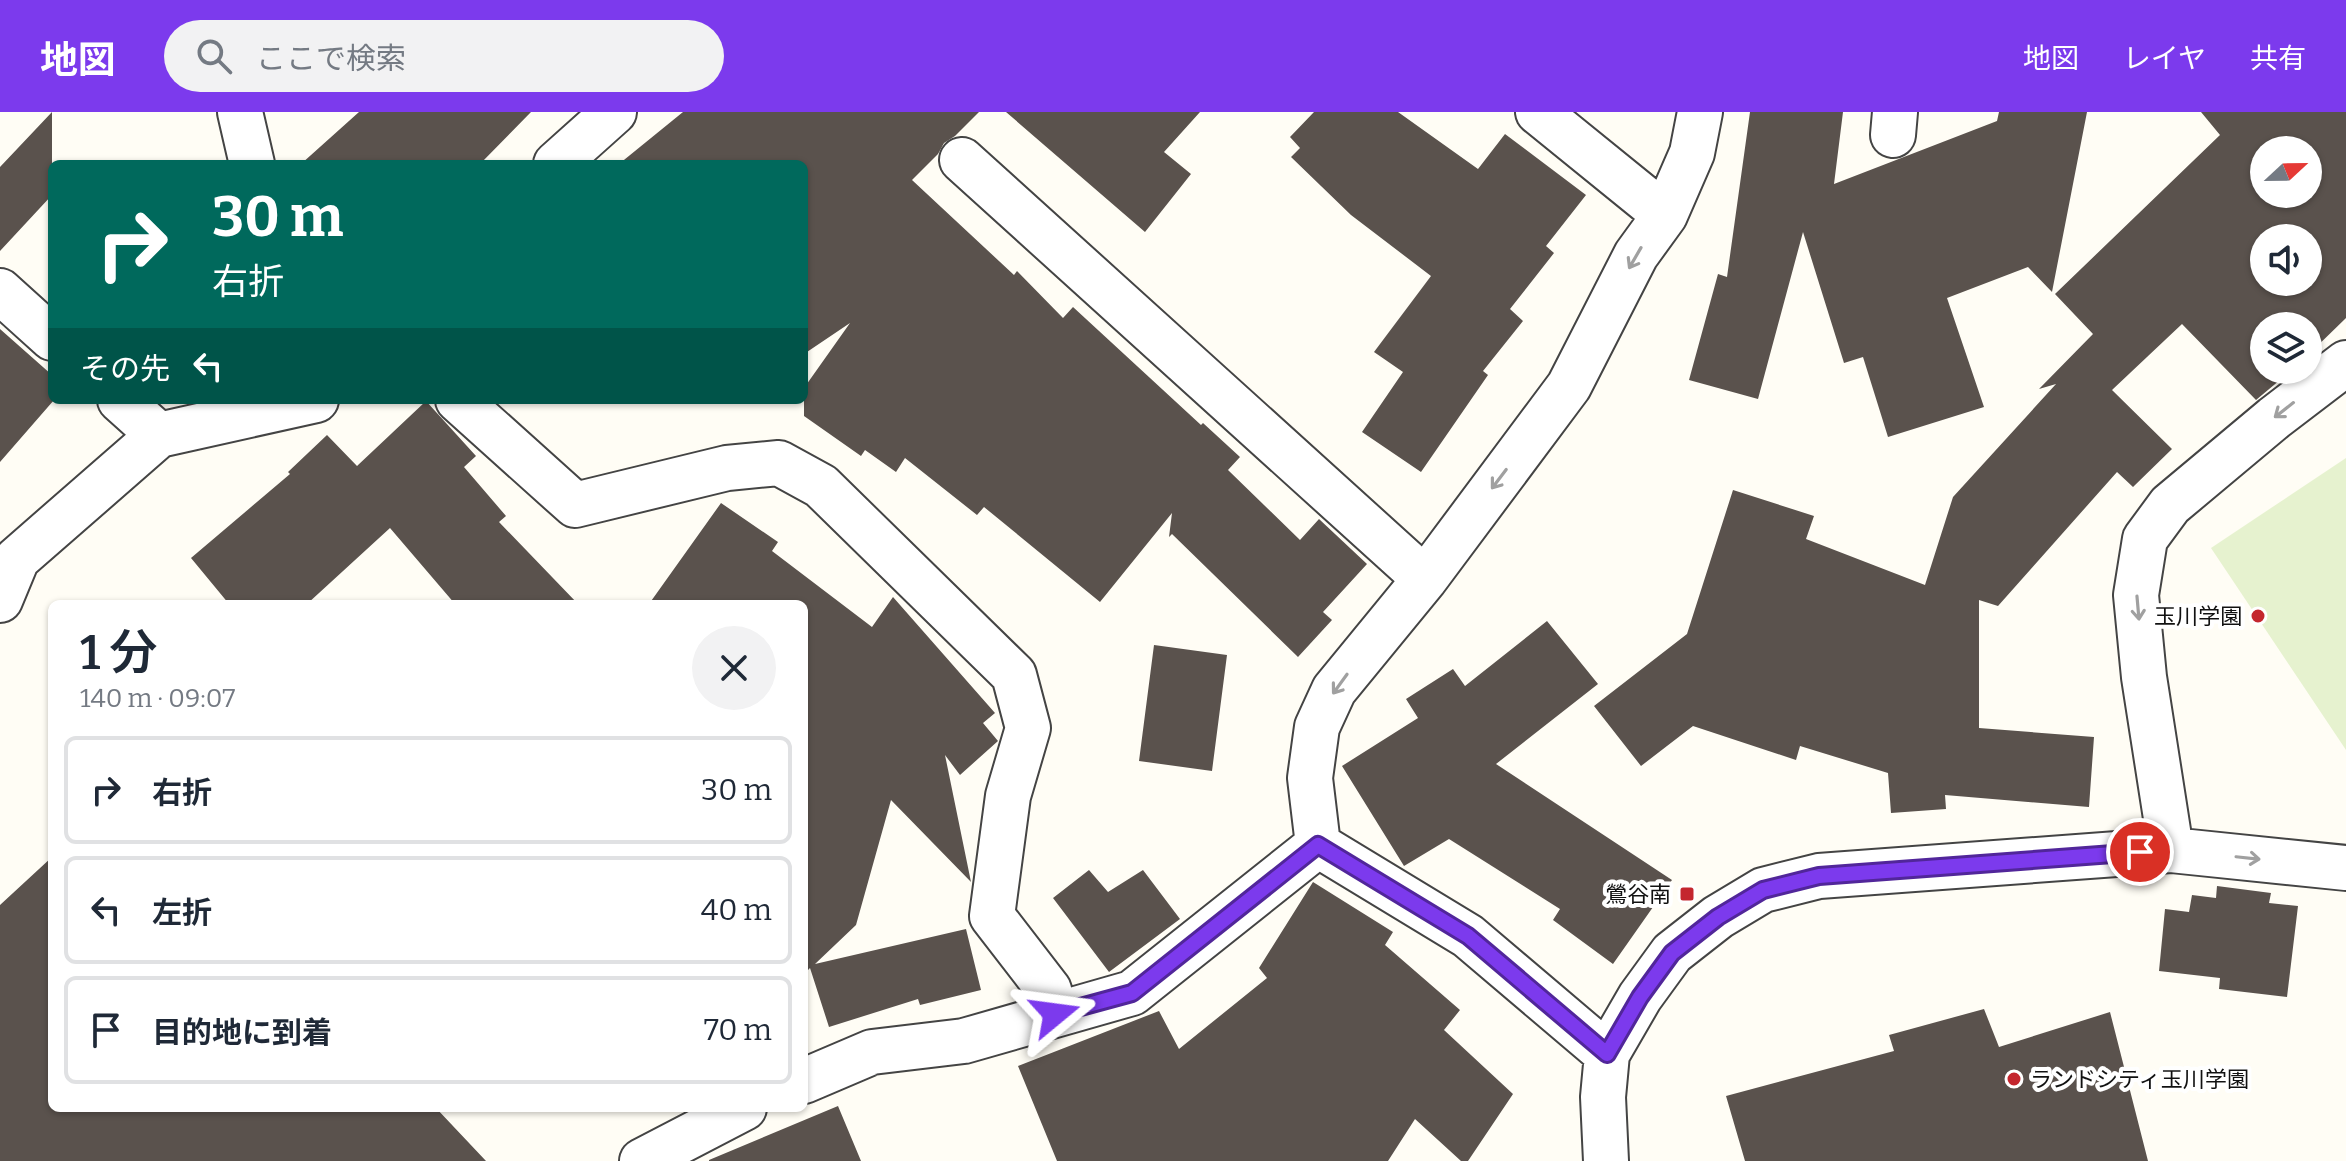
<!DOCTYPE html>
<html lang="ja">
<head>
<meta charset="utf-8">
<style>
  body { margin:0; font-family:Bitter,"Noto Sans JP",serif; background:#f2f2f3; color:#1f2937; height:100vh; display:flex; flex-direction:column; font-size:30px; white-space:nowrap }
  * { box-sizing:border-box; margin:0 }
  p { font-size:26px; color:#747a83 }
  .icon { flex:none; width:44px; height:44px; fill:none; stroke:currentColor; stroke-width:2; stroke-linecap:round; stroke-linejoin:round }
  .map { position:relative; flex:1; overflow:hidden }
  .drawer { position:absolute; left:48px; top:488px; width:760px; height:512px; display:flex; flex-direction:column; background:#fff; border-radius:12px; box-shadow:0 2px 6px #0004 }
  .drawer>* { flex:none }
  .top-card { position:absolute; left:48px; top:48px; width:760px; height:244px; border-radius:12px; box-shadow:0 2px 6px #0004; background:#00695c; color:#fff; overflow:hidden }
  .needle { width:52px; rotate:68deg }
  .tools { position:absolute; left:2250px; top:24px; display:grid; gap:16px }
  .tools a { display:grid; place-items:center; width:72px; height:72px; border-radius:50%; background:#fff; box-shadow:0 2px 6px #0004; font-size:40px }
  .pin { position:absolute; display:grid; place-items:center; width:68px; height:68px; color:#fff; margin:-34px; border:4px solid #fff; border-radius:50%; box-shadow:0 2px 8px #0007 }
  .me { position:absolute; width:88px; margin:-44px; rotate:74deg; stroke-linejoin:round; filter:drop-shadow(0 0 6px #0008) }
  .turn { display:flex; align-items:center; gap:28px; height:168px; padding:0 32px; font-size:36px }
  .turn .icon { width:104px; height:104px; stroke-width:2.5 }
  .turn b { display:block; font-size:56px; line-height:68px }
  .then { display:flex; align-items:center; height:76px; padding:0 32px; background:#0003; gap:16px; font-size:30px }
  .round { display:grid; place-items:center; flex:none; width:84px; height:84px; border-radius:42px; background:#f2f2f3 }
  .summary { display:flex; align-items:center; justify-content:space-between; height:136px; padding:0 32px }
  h1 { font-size:48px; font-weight:600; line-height:60px }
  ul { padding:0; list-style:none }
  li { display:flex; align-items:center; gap:24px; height:108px; margin:0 16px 12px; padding:0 16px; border:4px solid #e0e1e3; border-radius:12px }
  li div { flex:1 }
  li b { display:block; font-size:30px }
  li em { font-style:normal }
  header { display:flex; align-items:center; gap:48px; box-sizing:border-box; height:112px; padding:0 40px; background:#7c3aed; color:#fff }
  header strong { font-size:38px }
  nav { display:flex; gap:44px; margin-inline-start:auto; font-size:28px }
  .search { width:560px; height:72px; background:#f2f2f3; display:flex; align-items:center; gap:20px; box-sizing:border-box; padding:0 28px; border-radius:44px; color:#747a83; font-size:30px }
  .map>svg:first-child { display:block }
  .pitch { fill:#e6f2cf }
  .building { fill:#5a524d; fill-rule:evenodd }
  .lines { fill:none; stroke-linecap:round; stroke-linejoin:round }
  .minor-casing { stroke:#444; stroke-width:48 }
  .minor { stroke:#fff; stroke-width:44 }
  .oneway { stroke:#a0a0a0 }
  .route-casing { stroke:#51269a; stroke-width:20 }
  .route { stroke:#7c3aed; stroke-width:14 }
  .poi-dot { fill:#c4262e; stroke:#fff; stroke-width:3 }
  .labels { text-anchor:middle; stroke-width:8; stroke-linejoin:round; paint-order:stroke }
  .poi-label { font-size:22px; fill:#111; stroke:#fff; text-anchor:end }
</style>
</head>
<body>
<header>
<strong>地図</strong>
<div class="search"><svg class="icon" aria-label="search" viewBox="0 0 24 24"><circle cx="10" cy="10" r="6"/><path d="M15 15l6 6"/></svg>ここで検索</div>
<nav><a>地図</a><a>レイヤ</a><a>共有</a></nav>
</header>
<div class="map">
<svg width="2346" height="1049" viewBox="0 0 2346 1049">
  <rect width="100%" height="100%" fill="#fffdf5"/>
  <path class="pitch" d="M2346 346V638L2211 436Z"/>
  <path class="building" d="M52 0V83L0 139V55Z
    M359 0H531L480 52H301Z
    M683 0H979L955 24 944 31 938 42 912 68 1014 163 1017 159 1063 206 1073 195 1201 313 1203 311 1240 345 1228 358 1300 428 1319 407 1367 452 1323 500 1332 508 1298 545 1172 422 1169 425 1172 401 1100 490 984 395 977 403 905 346 896 360 865 338 861 344 804 304V276L850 211 804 242V52H619Z
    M1006 0H1200L1164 40 1191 62 1145 120Z
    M1314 0H1398L1478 57 1505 22 1586 83 1546 134 1554 141 1510 197 1523 209 1483 259 1488 263 1421 360 1362 320 1403 260 1374 240 1431 164 1351 103 1291 45 1300 36 1290 25Z
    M1750 0H1843L1834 72 1997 9 1999 0H2087L2052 180 2028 155 1947 186 1984 295 1888 325 1863 245 1844 251 1803 120 1758 287 1689 268 1718 162 1727 165Z
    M2201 0H2346V206L2308 243V214H2264V258H2292L2256 288 2182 212 2112 278 2172 337 2133 375 2117 360 1998 494 1979 488V616L2094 625 2089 695 1945 683 1946 697 1891 701 1888 661 1800 634 1796 648 1693 614 1641 654 1594 594 1687 522 1733 378 1814 404 1806 427 1925 473 1953 385 2056 272 2039 277 2093 222 2055 182 2220 23ZM2264 38H2308V82H2264ZM2264 126H2308V170H2264Z
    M0 217 52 263 54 288 0 350Z
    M426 289 476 344 464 355 506 404 499 410 578 492H455L390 416 307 492H229L191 446 290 362 288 360 327 323 357 354Z
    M721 391 778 430 772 439 872 515 893 485 995 601 983 611 998 629 960 663 945 643 971 770 891 688 856 813 815 852 966 817 981 878 920 893 918 887 829 915 810 856 804 862V492H649Z
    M1547 509 1598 572 1496 652 1672 768 1613 852 1553 808 1560 797 1449 727 1404 754 1342 654 1418 606 1406 587 1453 557 1465 574Z
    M1154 533 1227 543 1212 659 1139 649Z
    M52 745V996H436L486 1049H0V793Z
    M1089 758 1108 780 1143 758 1180 807 1109 860 1053 786Z
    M1313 770 1393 820 1385 833 1460 898 1444 918 1513 982 1468 1049H1461L1415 1007 1388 1049H1057L1018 954 1159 899 1179 937 1267 866 1259 856Z
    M2217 774 2271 781 2269 791 2298 794 2287 885 2219 877 2220 866 2159 859 2165 797 2189 800 2192 783 2216 786Z
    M1984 897 1999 935 2110 900 2148 1049H1745L1726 984 1894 939 1889 923Z
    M838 994 861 1049H709V1048Z"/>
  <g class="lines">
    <g class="minor-casing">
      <path id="minor" d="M240 0 252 52
        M1538 0 1665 103
        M1893 23 1895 0
        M962 48 1425 467
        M556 52 614 0
        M0 179 52 226
        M120 288 159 323
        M458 288 575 393 727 356 779 351 821 374 1014 563 1028 616 1008 684 992 804 1049 878 1055 902
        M0 488 17 447 159 323 316 288
        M2171 738 2144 565 2136 483 2145 427 2170 393 2274 306 2346 251
        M1607 942 1468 824 1318 733 1310 666 1317 615 1334 578 1425 467 1569 274 1636 143 1665 103 1692 41 1700 0
        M804 969 872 940 964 929 1132 881 1318 733
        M642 1049 744 996
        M1606 1049 1603 985 1607 942 1640 885 1672 841 1718 805 1763 778 1819 764 2171 738 2346 756"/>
    </g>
    <use href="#minor" class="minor"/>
  </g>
  <defs><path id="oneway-shaft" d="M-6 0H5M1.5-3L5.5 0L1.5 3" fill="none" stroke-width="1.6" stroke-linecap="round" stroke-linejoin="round" transform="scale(2)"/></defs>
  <g class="oneway">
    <use href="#oneway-shaft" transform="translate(1635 146) rotate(120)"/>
    <use href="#oneway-shaft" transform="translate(2284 298) rotate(142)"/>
    <use href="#oneway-shaft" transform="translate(1499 367) rotate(127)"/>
    <use href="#oneway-shaft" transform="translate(2138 496) rotate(85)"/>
    <use href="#oneway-shaft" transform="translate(1340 572) rotate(126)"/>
    <use href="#oneway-shaft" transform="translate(2248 746) rotate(6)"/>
  </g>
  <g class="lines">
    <g class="route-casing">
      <path id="route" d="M1055 902 1132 881 1318 733 1468 824 1607 942 1640 885 1672 841 1718 805 1763 778 1819 764 2140 740"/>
    </g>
    <use href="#route" class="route"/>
  </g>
  <g class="poi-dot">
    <circle cx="2258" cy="504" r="8"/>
    <rect x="1679" y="774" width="16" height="16" rx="4"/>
    <circle cx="2014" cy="967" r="8"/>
  </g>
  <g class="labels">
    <g class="poi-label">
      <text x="2242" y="512">玉川学園</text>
      <text x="1671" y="790">鶯谷南</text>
      <text x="2030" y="975" text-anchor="start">ランドシティ玉川学園</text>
    </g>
  </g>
</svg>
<div class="tools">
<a><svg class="needle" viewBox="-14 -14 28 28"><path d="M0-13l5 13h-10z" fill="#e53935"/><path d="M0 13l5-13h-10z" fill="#747a83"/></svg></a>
<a><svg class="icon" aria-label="sound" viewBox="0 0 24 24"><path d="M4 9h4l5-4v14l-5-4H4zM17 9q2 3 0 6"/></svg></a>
<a><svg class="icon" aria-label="layers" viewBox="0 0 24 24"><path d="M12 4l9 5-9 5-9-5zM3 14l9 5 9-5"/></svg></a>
</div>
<div class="pin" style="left:2140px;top:740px;background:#d93025"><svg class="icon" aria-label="arrive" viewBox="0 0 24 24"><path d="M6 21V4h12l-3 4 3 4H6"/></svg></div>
<svg class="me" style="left:1055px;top:902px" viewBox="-20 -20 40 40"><path d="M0-17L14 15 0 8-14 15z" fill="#7c3aed" stroke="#fff" stroke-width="4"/></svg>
<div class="top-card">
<div class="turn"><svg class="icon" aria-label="right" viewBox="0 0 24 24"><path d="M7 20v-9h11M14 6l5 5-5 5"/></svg><div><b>30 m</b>右折</div></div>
<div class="then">その先<svg class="icon" aria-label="left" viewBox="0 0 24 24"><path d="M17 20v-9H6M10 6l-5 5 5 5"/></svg></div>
</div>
<section class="drawer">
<div class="summary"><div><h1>1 分</h1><p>140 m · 09:07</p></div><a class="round"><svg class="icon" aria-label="close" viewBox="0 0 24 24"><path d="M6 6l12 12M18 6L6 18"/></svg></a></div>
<ul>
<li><svg class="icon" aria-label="right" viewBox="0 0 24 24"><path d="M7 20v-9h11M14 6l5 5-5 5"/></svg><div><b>右折</b></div><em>30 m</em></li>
<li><svg class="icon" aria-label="left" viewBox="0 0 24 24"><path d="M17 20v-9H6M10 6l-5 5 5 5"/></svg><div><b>左折</b></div><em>40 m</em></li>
<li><svg class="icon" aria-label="arrive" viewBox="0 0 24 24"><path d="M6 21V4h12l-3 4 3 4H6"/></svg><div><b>目的地に到着</b></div><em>70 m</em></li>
</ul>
</section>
</div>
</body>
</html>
